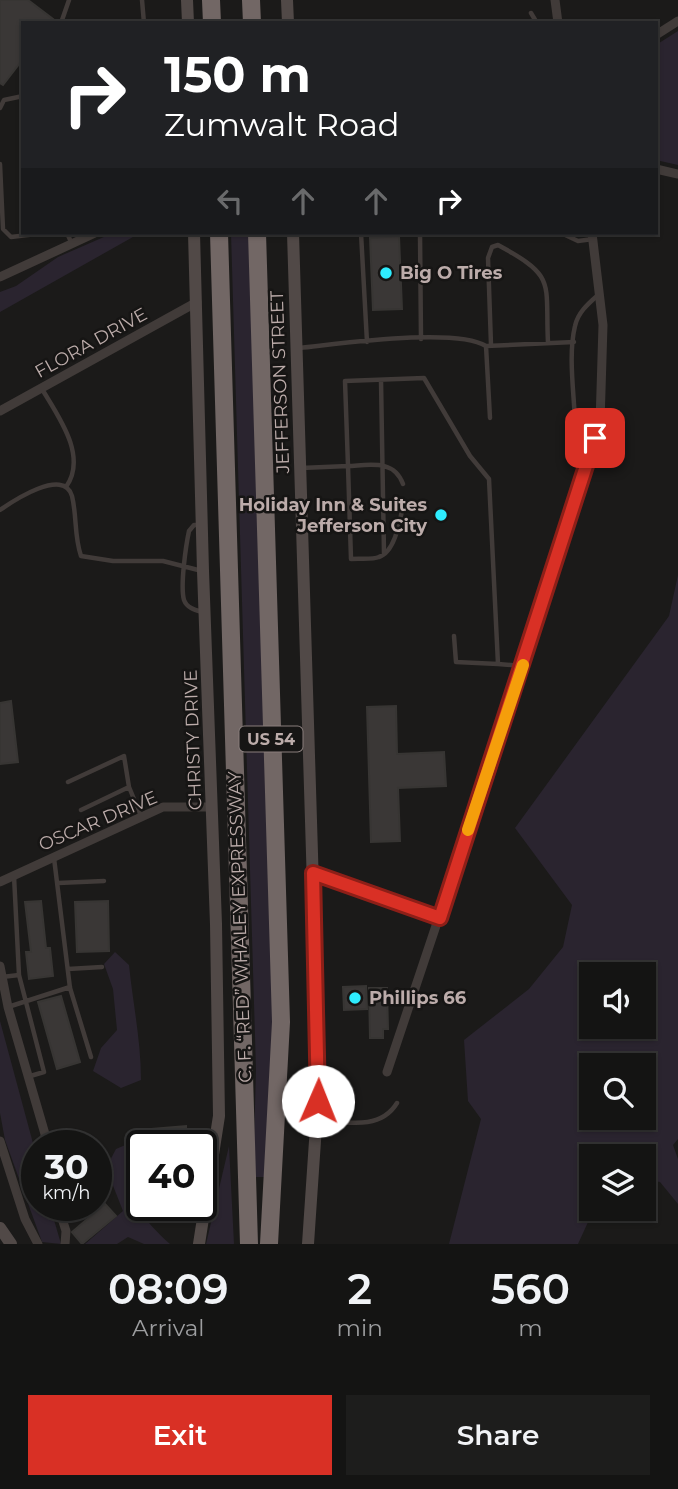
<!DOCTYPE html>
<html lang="en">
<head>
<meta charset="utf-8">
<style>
  body { margin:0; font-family:Montserrat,sans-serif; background:#1d1d1c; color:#f1f3f6; height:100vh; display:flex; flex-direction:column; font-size:26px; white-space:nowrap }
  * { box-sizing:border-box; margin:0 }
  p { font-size:23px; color:#9d9ea0 }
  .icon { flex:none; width:38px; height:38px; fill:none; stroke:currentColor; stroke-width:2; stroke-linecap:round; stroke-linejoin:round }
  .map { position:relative; height:1244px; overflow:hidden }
  .drawer { display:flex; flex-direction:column; background:#141413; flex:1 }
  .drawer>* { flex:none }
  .top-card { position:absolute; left:21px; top:21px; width:637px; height:214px; border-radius:0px; box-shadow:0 2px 5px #0004,0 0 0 2px #333; background:#202124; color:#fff; overflow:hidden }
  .controls { position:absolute; left:579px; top:962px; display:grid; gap:14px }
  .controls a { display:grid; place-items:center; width:77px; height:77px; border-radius:0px; background:#141413; box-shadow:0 2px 5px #0004,0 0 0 2px #333; font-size:35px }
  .speed { position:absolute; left:21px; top:1130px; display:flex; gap:14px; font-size:35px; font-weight:700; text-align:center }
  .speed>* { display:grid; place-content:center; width:91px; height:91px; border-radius:50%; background:#141413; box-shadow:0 2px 5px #0004,0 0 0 2px #333; line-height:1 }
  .speed small { font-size:18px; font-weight:400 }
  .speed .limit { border:4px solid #111; border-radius:10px; background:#fff; color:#111 }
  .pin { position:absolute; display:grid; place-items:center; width:60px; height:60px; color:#fff; margin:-30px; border-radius:14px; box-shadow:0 4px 10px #0006 }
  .me { position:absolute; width:77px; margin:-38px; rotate:1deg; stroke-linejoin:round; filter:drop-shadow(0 0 5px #0008) }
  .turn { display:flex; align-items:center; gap:24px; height:147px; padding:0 28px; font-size:32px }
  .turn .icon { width:91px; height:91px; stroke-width:2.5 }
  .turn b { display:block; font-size:49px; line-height:60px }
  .lanes { display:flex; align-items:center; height:66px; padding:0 28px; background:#0003; justify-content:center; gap:35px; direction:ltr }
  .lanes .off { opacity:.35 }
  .eta { display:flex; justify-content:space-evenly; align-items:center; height:119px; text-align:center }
  .eta b { font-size:42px; font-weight:600; line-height:49px }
  .button { display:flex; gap:14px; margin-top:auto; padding:14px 28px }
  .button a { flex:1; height:80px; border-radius:0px; background:#d93025; color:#fff; font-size:28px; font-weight:600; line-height:80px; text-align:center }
  .button a+a { background:#1d1d1c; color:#f1f3f6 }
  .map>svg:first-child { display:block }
  .green { fill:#2a242f; fill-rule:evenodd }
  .building { fill:#3a3736; stroke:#373533; stroke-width:2 }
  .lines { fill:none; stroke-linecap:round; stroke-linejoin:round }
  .lane { stroke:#413b39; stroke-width:4.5 }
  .street { stroke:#413b39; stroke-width:9 }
  .secondary { stroke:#514947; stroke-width:12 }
  .highway { stroke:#726765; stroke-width:18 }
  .route-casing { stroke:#8d1f18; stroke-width:18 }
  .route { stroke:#d93025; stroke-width:12 }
  .slow { stroke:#f59e0b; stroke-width:12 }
  .poi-dot { fill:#2eecfe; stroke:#161514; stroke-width:2.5 }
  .labels { text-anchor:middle; stroke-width:5; stroke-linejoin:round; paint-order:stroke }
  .shield { fill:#161514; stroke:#8a7f7d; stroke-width:2 }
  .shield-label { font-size:16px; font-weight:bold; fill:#bcacaa }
  .poi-label { font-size:18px; font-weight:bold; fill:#bcacaa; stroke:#161514; text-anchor:start }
  .street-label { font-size:18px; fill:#bcacaa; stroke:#161514 }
</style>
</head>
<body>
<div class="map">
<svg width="678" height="1244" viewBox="0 0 678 1244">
  <rect width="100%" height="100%" fill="#1b1a19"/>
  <path class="green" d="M678 31V165L656 160V45Z
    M113 233H140L0 312V292L16 286 58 257Z
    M231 233H251L274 1035 267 1177H253L256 1070Z
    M678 575V1139L673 1145 678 1159V1204L660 1182 644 1179V1157H592V1209H594L578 1244H449L481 1119 468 1101 464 1040 529 989 563 947 572 905 515 828 669 616ZM592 975H644V1027H592ZM592 1066H644V1118H592Z
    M115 952 129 965C133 1004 141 1041 141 1080L121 1088 93 1071 101 1048 117 1030 113 989 104 964Z
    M0 1021 37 1158V1206H50L61 1244 42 1242 5 1140 0 1113Z
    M130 1143 142 1150C136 1203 128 1205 170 1244H144L128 1237 117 1244H85L123 1211 106 1168 116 1149Z
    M229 1146 234 1244H206Z"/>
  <path class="building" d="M0 0H28L53 19 50 23H23V59L3 85 0 83Z
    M399 236 402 309 373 310 370 238Z
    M11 701 18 762 0 764V703Z
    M396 706 397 754 444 752 446 786 398 788 400 841 371 842 367 707Z
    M41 901 46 948H50L53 976 29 979 26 952H31L25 902Z
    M108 901 109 951 77 952 75 902Z
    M366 986 367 1009 344 1010 343 987Z
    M369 988H387L388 1029H383V1038H370Z
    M61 996 80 1062 57 1069 38 1002Z
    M186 1126V1142L153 1145 152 1129Z
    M96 1164 108 1181 96 1189Z
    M105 1204 116 1216 82 1244 72 1232Z"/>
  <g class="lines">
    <path class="lane" d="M142 0 144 23
      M531 13 537 23
      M61 23 69 0
      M0 108 4 100 23 96
      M0 164 3 229 11 237 45 233
      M67 233 72 244
      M361 233 367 342
      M420 233 421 339
      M561 233 578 241 593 239
      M491 345 488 258 492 247 498 245C557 277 545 281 548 343
      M300 348C339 344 455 327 486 346
      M381 380 384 554
      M42 389C58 416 88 456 66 487
      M490 418 486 346 574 342
      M595 438 581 431 575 422C574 392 568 355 575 326 578 312 589 303 598 295
      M301 468 348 466 345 381 424 378 470 456 489 479 498 664 523 666
      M403 484C394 459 370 465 348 466L351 559C359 558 372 560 379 557 395 552 400 520 403 506
      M0 510C13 501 64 467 72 496 77 516 74 536 81 556L113 561H163L202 571
      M201 525H194L189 531C186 545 180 586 184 600 187 608 195 610 202 612
      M454 636 456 662 498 664
      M68 782 124 756 129 787 141 816
      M81 810 129 787
      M54 858 70 988 91 1057
      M58 883 104 881
      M68 969 102 967
      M19 975 44 1072 27 1077
      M2 977 19 975 14 876
      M8 1007 70 987
      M318 1120C345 1122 380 1131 397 1103"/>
    <path class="street" d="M555 0 558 23
      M656 35 678 21
      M656 169 678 174
      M0 277 95 233
      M0 411 197 302
      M313 873 440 918
      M0 882 163 807H212
      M0 966 8 1007 45 1134V1146
      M387 1072 523 666 600 423 603 325 592 233
      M0 1141 25 1219 38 1244
      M58 1206 66 1231 65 1244"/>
    <path class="secondary" d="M187 0 188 23
      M287 0 288 23
      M194 233 203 571 216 924 219 1116 199 1244
      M293 233 319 1082 308 1244
      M0 1228 11 1244"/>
    <path class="highway" d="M211 0 212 23
      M251 0 252 23
      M219 233 249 1244
      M257 233 281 1022 269 1244"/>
  </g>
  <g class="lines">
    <g class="route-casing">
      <path id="route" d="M318 1101 313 873 440 918 595 438"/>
    </g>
    <use href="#route" class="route"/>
    <path class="slow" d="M468 830 523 665"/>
  </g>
  <g class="poi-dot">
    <circle cx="386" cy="273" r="7"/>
    <circle cx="441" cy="515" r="7"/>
    <circle cx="355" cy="998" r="7"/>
  </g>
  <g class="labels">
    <rect class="shield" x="239.5" y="726.5" width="63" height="25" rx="5"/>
    <g class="shield-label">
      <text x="271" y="745">US 54</text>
    </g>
    <g class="poi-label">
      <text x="400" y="279">Big O Tires</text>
      <text x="427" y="511" text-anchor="end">Holiday Inn &amp; Suites<tspan x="427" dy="21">Jefferson City</tspan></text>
      <text x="369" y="1004">Phillips 66</text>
    </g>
    <g class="street-label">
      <text transform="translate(91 343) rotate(-29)" y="6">FLORA DRIVE</text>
      <text transform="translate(280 382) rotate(-92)" y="6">JEFFERSON STREET</text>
      <text transform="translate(193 740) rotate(-92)" y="6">CHRISTY DRIVE</text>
      <text transform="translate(98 821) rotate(-23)" y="6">OSCAR DRIVE</text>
      <text transform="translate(240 927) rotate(-92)" y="6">C. F. “RED” WHALEY EXPRESSWAY</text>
    </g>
  </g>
</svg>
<div class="controls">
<a><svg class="icon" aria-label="sound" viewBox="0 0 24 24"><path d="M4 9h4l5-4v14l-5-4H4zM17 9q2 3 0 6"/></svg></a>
<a><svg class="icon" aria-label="search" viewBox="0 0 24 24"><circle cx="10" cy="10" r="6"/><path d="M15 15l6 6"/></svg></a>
<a><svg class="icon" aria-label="layers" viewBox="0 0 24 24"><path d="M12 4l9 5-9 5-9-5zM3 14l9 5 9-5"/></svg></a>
</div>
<div class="speed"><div>30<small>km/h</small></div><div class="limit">40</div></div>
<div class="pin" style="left:595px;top:438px;background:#d93025"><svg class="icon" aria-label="arrive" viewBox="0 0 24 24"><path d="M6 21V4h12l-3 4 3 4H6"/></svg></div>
<svg class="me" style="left:318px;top:1101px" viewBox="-20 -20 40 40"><circle r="19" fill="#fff"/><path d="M0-13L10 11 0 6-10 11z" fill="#d93025"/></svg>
<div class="top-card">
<div class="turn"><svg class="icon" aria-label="right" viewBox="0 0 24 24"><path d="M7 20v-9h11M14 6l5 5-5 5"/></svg><div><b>150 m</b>Zumwalt Road</div></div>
<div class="lanes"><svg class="icon off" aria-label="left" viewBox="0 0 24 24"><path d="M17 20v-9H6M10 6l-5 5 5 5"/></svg><svg class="icon off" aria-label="ahead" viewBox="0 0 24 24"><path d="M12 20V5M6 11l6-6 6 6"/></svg><svg class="icon off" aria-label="ahead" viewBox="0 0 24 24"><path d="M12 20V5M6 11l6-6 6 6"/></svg><svg class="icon" aria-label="right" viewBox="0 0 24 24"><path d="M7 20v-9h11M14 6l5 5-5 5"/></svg></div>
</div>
</div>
<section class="drawer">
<div class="eta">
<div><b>08:09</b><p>Arrival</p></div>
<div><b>2</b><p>min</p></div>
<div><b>560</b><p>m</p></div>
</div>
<div class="button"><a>Exit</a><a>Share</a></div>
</section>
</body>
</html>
